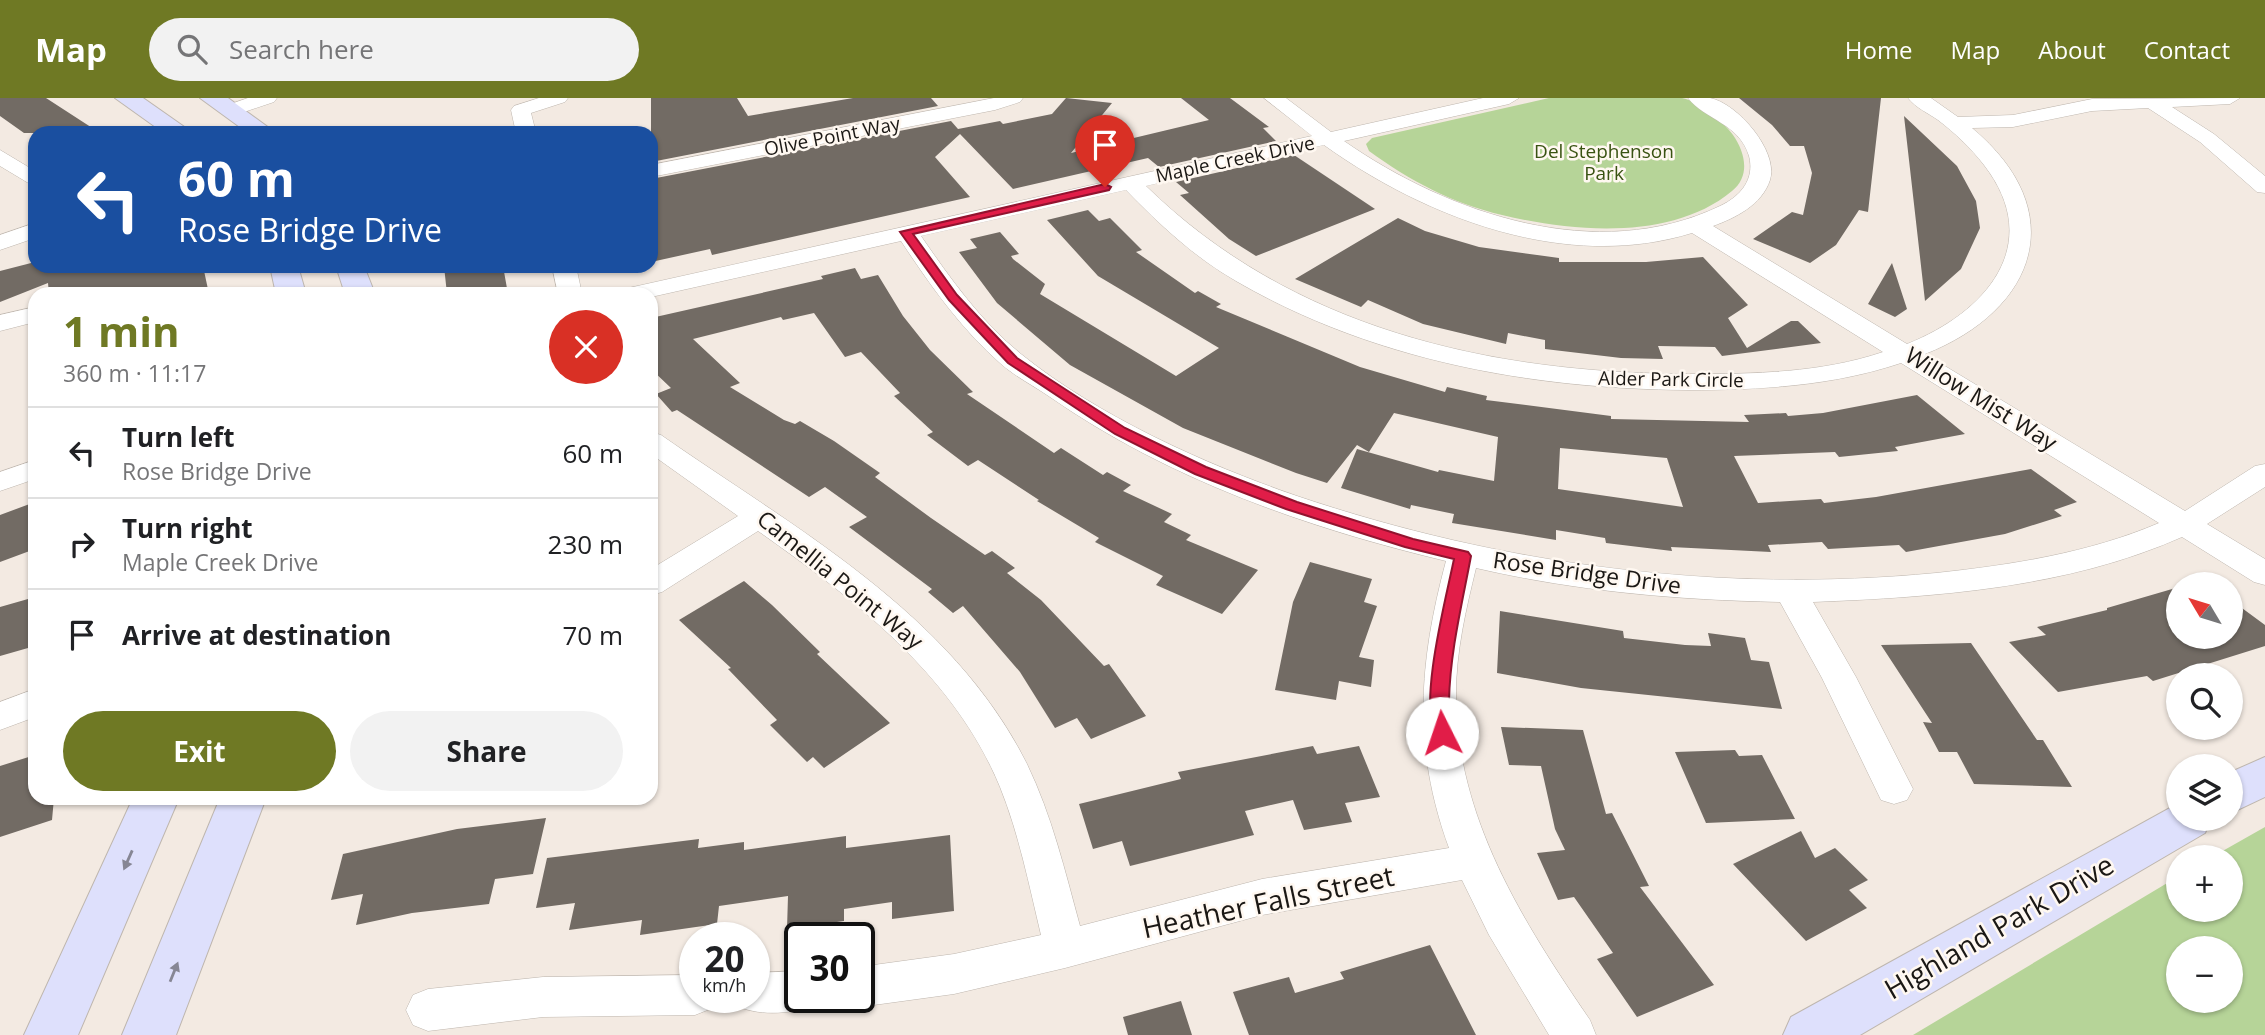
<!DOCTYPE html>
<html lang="en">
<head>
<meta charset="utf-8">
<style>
  body { margin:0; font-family:"Open Sans",sans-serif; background:#f2f2f2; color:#202124; height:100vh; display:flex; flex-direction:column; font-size:26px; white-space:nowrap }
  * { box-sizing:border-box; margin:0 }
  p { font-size:23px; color:#757577 }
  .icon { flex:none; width:38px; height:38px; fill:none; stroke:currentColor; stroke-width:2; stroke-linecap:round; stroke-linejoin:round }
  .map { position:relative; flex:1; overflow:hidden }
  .details { position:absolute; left:28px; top:189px; width:630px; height:518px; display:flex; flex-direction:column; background:#fff; border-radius:21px; box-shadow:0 2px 5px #0004 }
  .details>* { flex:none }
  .guide { position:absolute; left:28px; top:28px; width:630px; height:147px; border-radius:21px; box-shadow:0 2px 5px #0004; background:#1a4fa0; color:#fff; overflow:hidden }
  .needle { width:46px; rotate:308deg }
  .buttons { position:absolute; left:2166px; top:474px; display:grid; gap:14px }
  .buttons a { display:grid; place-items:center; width:77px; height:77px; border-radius:50%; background:#fff; box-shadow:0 2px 5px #0004; font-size:35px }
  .speed { position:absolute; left:679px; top:824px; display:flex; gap:14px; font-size:35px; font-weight:700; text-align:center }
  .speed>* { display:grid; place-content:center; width:91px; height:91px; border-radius:50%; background:#fff; box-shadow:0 2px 5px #0004; line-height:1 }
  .speed small { font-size:18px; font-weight:400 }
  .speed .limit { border:4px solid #111; border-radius:10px; background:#fff; color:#111 }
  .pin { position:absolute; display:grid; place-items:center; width:60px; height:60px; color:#fff; margin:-72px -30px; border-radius:50% 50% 50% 0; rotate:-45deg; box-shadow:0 0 7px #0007 }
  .pin .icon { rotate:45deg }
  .me { position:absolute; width:77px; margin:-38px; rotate:356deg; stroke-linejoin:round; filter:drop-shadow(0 0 5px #0008) }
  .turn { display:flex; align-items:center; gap:24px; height:147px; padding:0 35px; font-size:32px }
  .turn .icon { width:91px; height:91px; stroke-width:2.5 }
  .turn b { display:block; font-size:49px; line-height:60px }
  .round { display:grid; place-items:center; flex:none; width:74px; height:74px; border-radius:37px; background:#f2f2f2 }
  .head { display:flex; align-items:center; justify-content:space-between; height:119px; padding:0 35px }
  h1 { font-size:42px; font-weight:700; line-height:52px; color:#6f7924 }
  .button { display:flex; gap:14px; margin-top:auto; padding:14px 35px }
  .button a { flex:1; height:80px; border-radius:42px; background:#6f7924; color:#fff; font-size:28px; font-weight:700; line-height:80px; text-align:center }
  .button a+a { background:#f2f2f2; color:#202124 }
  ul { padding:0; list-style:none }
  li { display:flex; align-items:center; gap:21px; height:91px; padding:0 35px; border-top:2px solid #e0e0e0 }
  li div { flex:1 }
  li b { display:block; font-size:26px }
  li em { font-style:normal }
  header { display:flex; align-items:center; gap:42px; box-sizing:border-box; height:98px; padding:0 35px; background:#6f7924; color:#fff }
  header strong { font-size:33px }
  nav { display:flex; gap:38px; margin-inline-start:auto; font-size:24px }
  .search { width:490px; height:63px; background:#f2f2f2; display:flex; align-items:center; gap:18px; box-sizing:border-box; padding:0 24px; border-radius:38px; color:#757577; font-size:26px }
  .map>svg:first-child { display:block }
  .green { fill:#b6d498; fill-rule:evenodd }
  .building { fill:#726b64; fill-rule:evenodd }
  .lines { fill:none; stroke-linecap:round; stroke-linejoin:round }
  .street-casing { stroke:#beb6ae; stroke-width:1 }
  .secondary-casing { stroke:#beb6ae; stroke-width:2 }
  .street { fill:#fff; fill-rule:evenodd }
  .secondary { fill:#dee0fc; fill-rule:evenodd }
  .oneway { fill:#868694 }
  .route { fill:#e11d48; stroke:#92132f; stroke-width:2 }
  .labels { text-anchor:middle; stroke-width:5; stroke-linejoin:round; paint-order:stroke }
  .far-street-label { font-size:19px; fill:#1b1815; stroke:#fff8f1 }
  .far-park-label { font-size:19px; fill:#395312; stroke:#fff8f1 }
  .street-label { font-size:23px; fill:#1b1815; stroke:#fff8f1 }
  .near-street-label { font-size:28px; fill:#1b1815; stroke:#fff8f1 }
</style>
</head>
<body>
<header>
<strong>Map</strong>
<div class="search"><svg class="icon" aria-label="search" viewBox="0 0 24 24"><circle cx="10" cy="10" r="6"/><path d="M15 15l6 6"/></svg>Search here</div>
<nav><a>Home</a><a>Map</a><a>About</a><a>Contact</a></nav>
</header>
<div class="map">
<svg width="2265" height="937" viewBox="0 0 2265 937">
  <rect width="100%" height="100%" fill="#f3eae2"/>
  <path class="green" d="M1549 0C1581 0 1613 0 1645 0 1656 0 1670 0 1682 0 1699 3 1723 23 1733 37 1745 54 1751 78 1732 93 1672 143 1573 134 1502 117 1452 105 1410 83 1369 53L1366 46 1372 40Z
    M2265 729V937H1913L2179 778V812H2231V760L2212 759ZM2179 850H2231V903H2179Z"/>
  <path class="building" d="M0 0H46L100 35H24L0 18Z
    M651 0H737L748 18 853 0H931L938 8 651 64Z
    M1066 0 1112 5 1071 55 1209 22 1181 0H1230L1269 29 1263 30 1276 43 1159 69 1148 60 1013 91 960 36 935 59 970 99 712 157 710 151 651 164V81L951 23 958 31 1000 23 1003 26 1052 16Z
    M1739 0H1881L1868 114 1859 112 1836 147 1810 165 1753 141 1792 114 1803 117 1812 75 1804 48H1790L1772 27Z
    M1904 18 1957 68 1976 103 1980 130 1961 171 1925 203Z
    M1294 57 1375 111 1256 158 1229 141 1180 97 1189 95 1176 84Z
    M1088 112 1099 123 1110 120 1142 152 1136 154 1195 195 1198 193 1221 206 1216 209 1360 269 1445 294 1447 289 1487 298 1486 302 1611 318V321L1749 324 1744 317 1786 315 1788 318 1823 315 1917 297 1965 336 1895 349 1898 353 1839 359 1835 354 1734 358 1758 405 1821 401 1824 405 1876 399 2031 371 2077 404 2054 412 2062 418 2005 436 1906 454 1899 447 1828 451 1822 444 1768 447 1771 454 1671 449 1672 453 1606 445 1605 440 1556 432V442L1452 425 1454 416 1411 407 1410 411 1341 390 1357 351 1438 374 1439 372 1494 383 1498 339 1394 315 1369 354 1357 347 1327 385 1296 375 1183 330 1070 267 997 205 959 154 977 150 970 141 1000 134 1019 156 1011 158 1013 161 1045 186 1040 196 1176 278 1219 250 1098 178 1047 122ZM1560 350 1667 360 1683 409 1558 391Z
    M1398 120 1425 133 1479 149 1559 160V164H1646L1703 159 1748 207 1728 220 1747 250 1791 223H1798L1821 245 1722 258 1715 249 1658 248 1663 261 1621 260 1545 251V242L1508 235 1506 246 1423 226 1368 202 1361 209 1295 181Z
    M35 164V168H203L209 196H49L48 185 0 204V173Z
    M1892 165 1907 211 1895 219 1868 206Z
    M444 168H503L508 196H447Z
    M855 170 861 181 878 177 903 218 930 252 973 294 967 296 1054 355 1061 350 1103 377 1107 374 1131 387 1123 393 1172 416 1164 424 1191 437 1186 442 1258 472 1222 516 1156 487 1163 478 1095 444 1099 440 1037 403 1039 402 978 362 968 368 927 337 933 334 894 298 900 295 861 254 845 259 814 215 783 222 781 219 693 241 740 285 730 289 784 322 795 326 800 323 834 343 880 375 875 379 931 420 985 457 992 453 1015 470 1007 475 1041 502 1104 568 1109 566 1146 618 1091 641 1077 620 1055 630 1020 574 963 508 953 515 928 494 932 491 849 429 867 419 825 389 809 399 677 312 672 314 656 296 671 290 651 271V220L823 181 821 178Z
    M35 404V451L0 464V417Z
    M1310 464 1372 481 1364 504 1377 508 1359 559 1374 562 1371 589 1339 583 1336 602 1275 592 1293 504Z
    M744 483 772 507 820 554 817 556 890 625 824 670 813 659 807 664 770 627 777 622 728 571 731 570 679 522Z
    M2179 489V539H2231V502L2265 527V548L2153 583 2147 578 2058 594 2009 544 2046 537 2037 529 2107 512V510Z
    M35 499V548L0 558V509Z
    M1500 513 1623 533 1624 540 1685 547 1711 548 1708 535 1745 540 1751 562 1769 564 1782 611 1581 590 1497 575Z
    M1971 545 2037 642H2043L2072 689 1974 686 1957 654H1939L1923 624 1932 625 1881 547Z
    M1501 629 1583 632 1606 716 1612 715 1649 788 1640 789 1714 887 1637 919 1597 861 1613 855 1574 799 1558 802 1537 755 1565 752 1555 731 1541 668 1509 667Z
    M1313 648 1317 656 1359 648 1380 699 1345 705 1352 724 1304 732 1293 702 1245 713 1254 737 1130 768 1122 743 1093 751 1079 706 1181 681 1178 674Z
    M1735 652 1739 658 1762 657 1795 721 1706 725 1675 654Z
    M35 657V700H54L52 722 0 739V668Z
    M546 720 533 776 495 781 489 806 412 815 356 827 363 796 331 802 343 756 457 731Z
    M1801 733 1815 760 1835 750 1868 782 1849 792 1867 810 1806 843 1733 766Z
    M950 737 954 813 892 821V804L844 811V823L787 831 788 798 719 808 717 826 640 837 642 822 569 832 575 805 536 810 547 760 699 741 698 750 744 744V752L846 738V750Z
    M1430 847 1476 937H1249L1233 894 1289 879 1295 895 1344 881 1340 874Z
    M1181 903 1192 937H1128L1123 919Z"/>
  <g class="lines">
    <g class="street-casing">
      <path id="street" d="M248 0H277L274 4 232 18 222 12 225 8Z
        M539 0H568L565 4 531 15 536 35H516L511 12 514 8Z
        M994 0H1023L1020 4 995 12 651 79V67Z
        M1264 0H1286L1331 34 1483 0H1519L1509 6 1344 43C1449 116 1597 167 1720 108 1741 98 1755 81 1749 58 1739 25 1705 22 1688 0 1695 0 1704 0 1710 0 1737 5 1779 53 1770 82 1762 107 1735 120 1713 128L1907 246C1985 215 2046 147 1984 67 1971 50 1955 35 1938 22 1928 15 1916 10 1908 0H1931L1958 19 2013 17 2092 1 2240 0 2230 6 2172 9 2214 36 2265 78V95L2257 94 2200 44 2148 10 2092 13 2013 29 1972 30C2072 113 2037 212 1925 256L2185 413 2255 368 2265 366V389L2207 426 2265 461V487L2254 484 2182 439C2067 490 1937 499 1813 504L1856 579 1913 691 1907 702 1894 706 1881 702 1822 580 1780 504C1678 502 1575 493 1476 470 1466 511 1456 553 1456 596 1456 719 1523 824 1590 922L1596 937H1549L1489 837 1462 782 1262 817 1065 870 954 896 859 909 844 903 842 900H859V869L954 856 1041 837C1029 787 1019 736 1000 689 954 577 853 500 758 433L662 494 651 497V471L738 418 651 356V334L661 337C794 430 951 514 1027 666 1052 718 1065 773 1080 828L1262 781 1449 750C1412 649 1419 564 1446 463 1307 430 1168 381 1050 299 1034 288 1016 279 1001 266 961 231 930 187 901 143L651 199V196H621L624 191 633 189 1312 38ZM1324 47C1426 120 1566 174 1692 135L1883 254C1821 275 1754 276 1689 276 1489 275 1292 231 1146 88ZM1126 92C1159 126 1194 159 1236 183 1372 262 1531 291 1688 292 1760 292 1832 288 1901 265L2159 425C2089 455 2011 467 1936 475 1719 496 1502 467 1297 398 1204 366 1098 318 1021 256 981 224 950 180 921 138Z
        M0 52 35 73V89L0 68Z
        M35 125V140L0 152V137Z
        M552 168H576L582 196H558Z
        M35 209V224L0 233V217Z
        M35 362V381L0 393V374Z
        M32 592 35 593V619L0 632V604Z
        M800 873V900H819L815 907C792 916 762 918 739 909L735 900H754V875Z
        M695 877V900H715L710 911 695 917 543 919 428 933 413 927 406 912 413 897 428 891 543 879Z"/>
    </g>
    <g class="secondary-casing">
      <path id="secondary" d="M115 0H143L193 35H164Z
        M200 0H228L276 35H248Z
        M270 168H298L306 196H276Z
        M336 168H364L375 196H345Z
        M2265 659V699L2231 715V674Z
        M133 700H179L78 937H24Z
        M220 700H266L176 937H122Z
        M2179 705V721H2211L2205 735 1860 937H1783L1791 919Z"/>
    </g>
    <use href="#street" class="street"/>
    <use href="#secondary" class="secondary"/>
  </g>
  <defs><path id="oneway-solid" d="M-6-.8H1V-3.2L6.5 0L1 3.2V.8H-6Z" transform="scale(1.75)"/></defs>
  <g class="oneway">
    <use href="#oneway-solid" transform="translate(128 762) rotate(114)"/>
    <use href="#oneway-solid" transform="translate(174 874) rotate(-68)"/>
  </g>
  <path class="route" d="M1105 86 1111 89 1109 92 913 136 957 197 1017 260 1125 330 1206 369 1297 404 1413 441 1468 454 1471 458C1462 506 1450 554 1449 603 1448 614 1454 630 1449 640H1436C1418 605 1446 501 1454 461L1405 449 1286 411 1195 376 1115 336 1008 265 949 202 900 134Z"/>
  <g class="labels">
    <g class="far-street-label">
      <text transform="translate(832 38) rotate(-11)" y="7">Olive Point Way</text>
      <text transform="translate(1235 61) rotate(-12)" y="7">Maple Creek Drive</text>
      <text transform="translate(1671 281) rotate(1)" y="7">Alder Park Circle</text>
    </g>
    <g class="far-park-label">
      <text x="1604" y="60">Del Stephenson<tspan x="1604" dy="22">Park</tspan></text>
    </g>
    <g class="street-label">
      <text transform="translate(1981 301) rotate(32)" y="8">Willow Mist Way</text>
      <text transform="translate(1587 475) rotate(8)" y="8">Rose Bridge Drive</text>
      <text transform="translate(840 482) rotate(39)" y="8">Camellia Point Way</text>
    </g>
    <g class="near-street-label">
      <text transform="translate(1268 804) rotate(-12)" y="10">Heather Falls Street</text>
      <text transform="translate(1999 829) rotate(-30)" y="10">Highland Park Drive</text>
    </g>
  </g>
</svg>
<div class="buttons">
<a><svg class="needle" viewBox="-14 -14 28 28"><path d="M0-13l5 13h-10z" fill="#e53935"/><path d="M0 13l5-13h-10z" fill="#757577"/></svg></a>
<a><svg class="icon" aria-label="search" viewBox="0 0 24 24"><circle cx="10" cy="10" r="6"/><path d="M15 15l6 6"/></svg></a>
<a><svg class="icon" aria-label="layers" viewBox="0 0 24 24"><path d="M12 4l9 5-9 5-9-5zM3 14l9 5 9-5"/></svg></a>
<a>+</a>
<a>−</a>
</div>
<div class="speed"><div>20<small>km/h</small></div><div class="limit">30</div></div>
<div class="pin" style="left:1105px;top:89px;background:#d93025"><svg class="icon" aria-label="arrive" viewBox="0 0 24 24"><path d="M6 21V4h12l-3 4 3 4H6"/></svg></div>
<svg class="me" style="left:1442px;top:635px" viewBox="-20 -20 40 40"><circle r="19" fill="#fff"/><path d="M0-13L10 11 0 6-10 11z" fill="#e11d48"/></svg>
<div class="guide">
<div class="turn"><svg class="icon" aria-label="left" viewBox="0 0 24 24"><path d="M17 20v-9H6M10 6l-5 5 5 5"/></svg><div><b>60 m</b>Rose Bridge Drive</div></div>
</div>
<section class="details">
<div class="head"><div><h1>1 min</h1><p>360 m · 11:17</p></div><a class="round" style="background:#d93025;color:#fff"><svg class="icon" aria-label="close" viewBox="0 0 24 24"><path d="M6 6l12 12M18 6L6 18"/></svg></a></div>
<ul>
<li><svg class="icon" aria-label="left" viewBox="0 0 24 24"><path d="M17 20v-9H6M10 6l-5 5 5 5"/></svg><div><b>Turn left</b><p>Rose Bridge Drive</p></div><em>60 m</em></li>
<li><svg class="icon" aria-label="right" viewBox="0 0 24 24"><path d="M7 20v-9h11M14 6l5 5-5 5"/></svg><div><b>Turn right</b><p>Maple Creek Drive</p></div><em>230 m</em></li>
<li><svg class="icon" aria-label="arrive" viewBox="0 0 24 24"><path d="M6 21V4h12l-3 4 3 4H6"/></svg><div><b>Arrive at destination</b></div><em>70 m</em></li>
</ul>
<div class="button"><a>Exit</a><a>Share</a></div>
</section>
</div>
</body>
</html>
